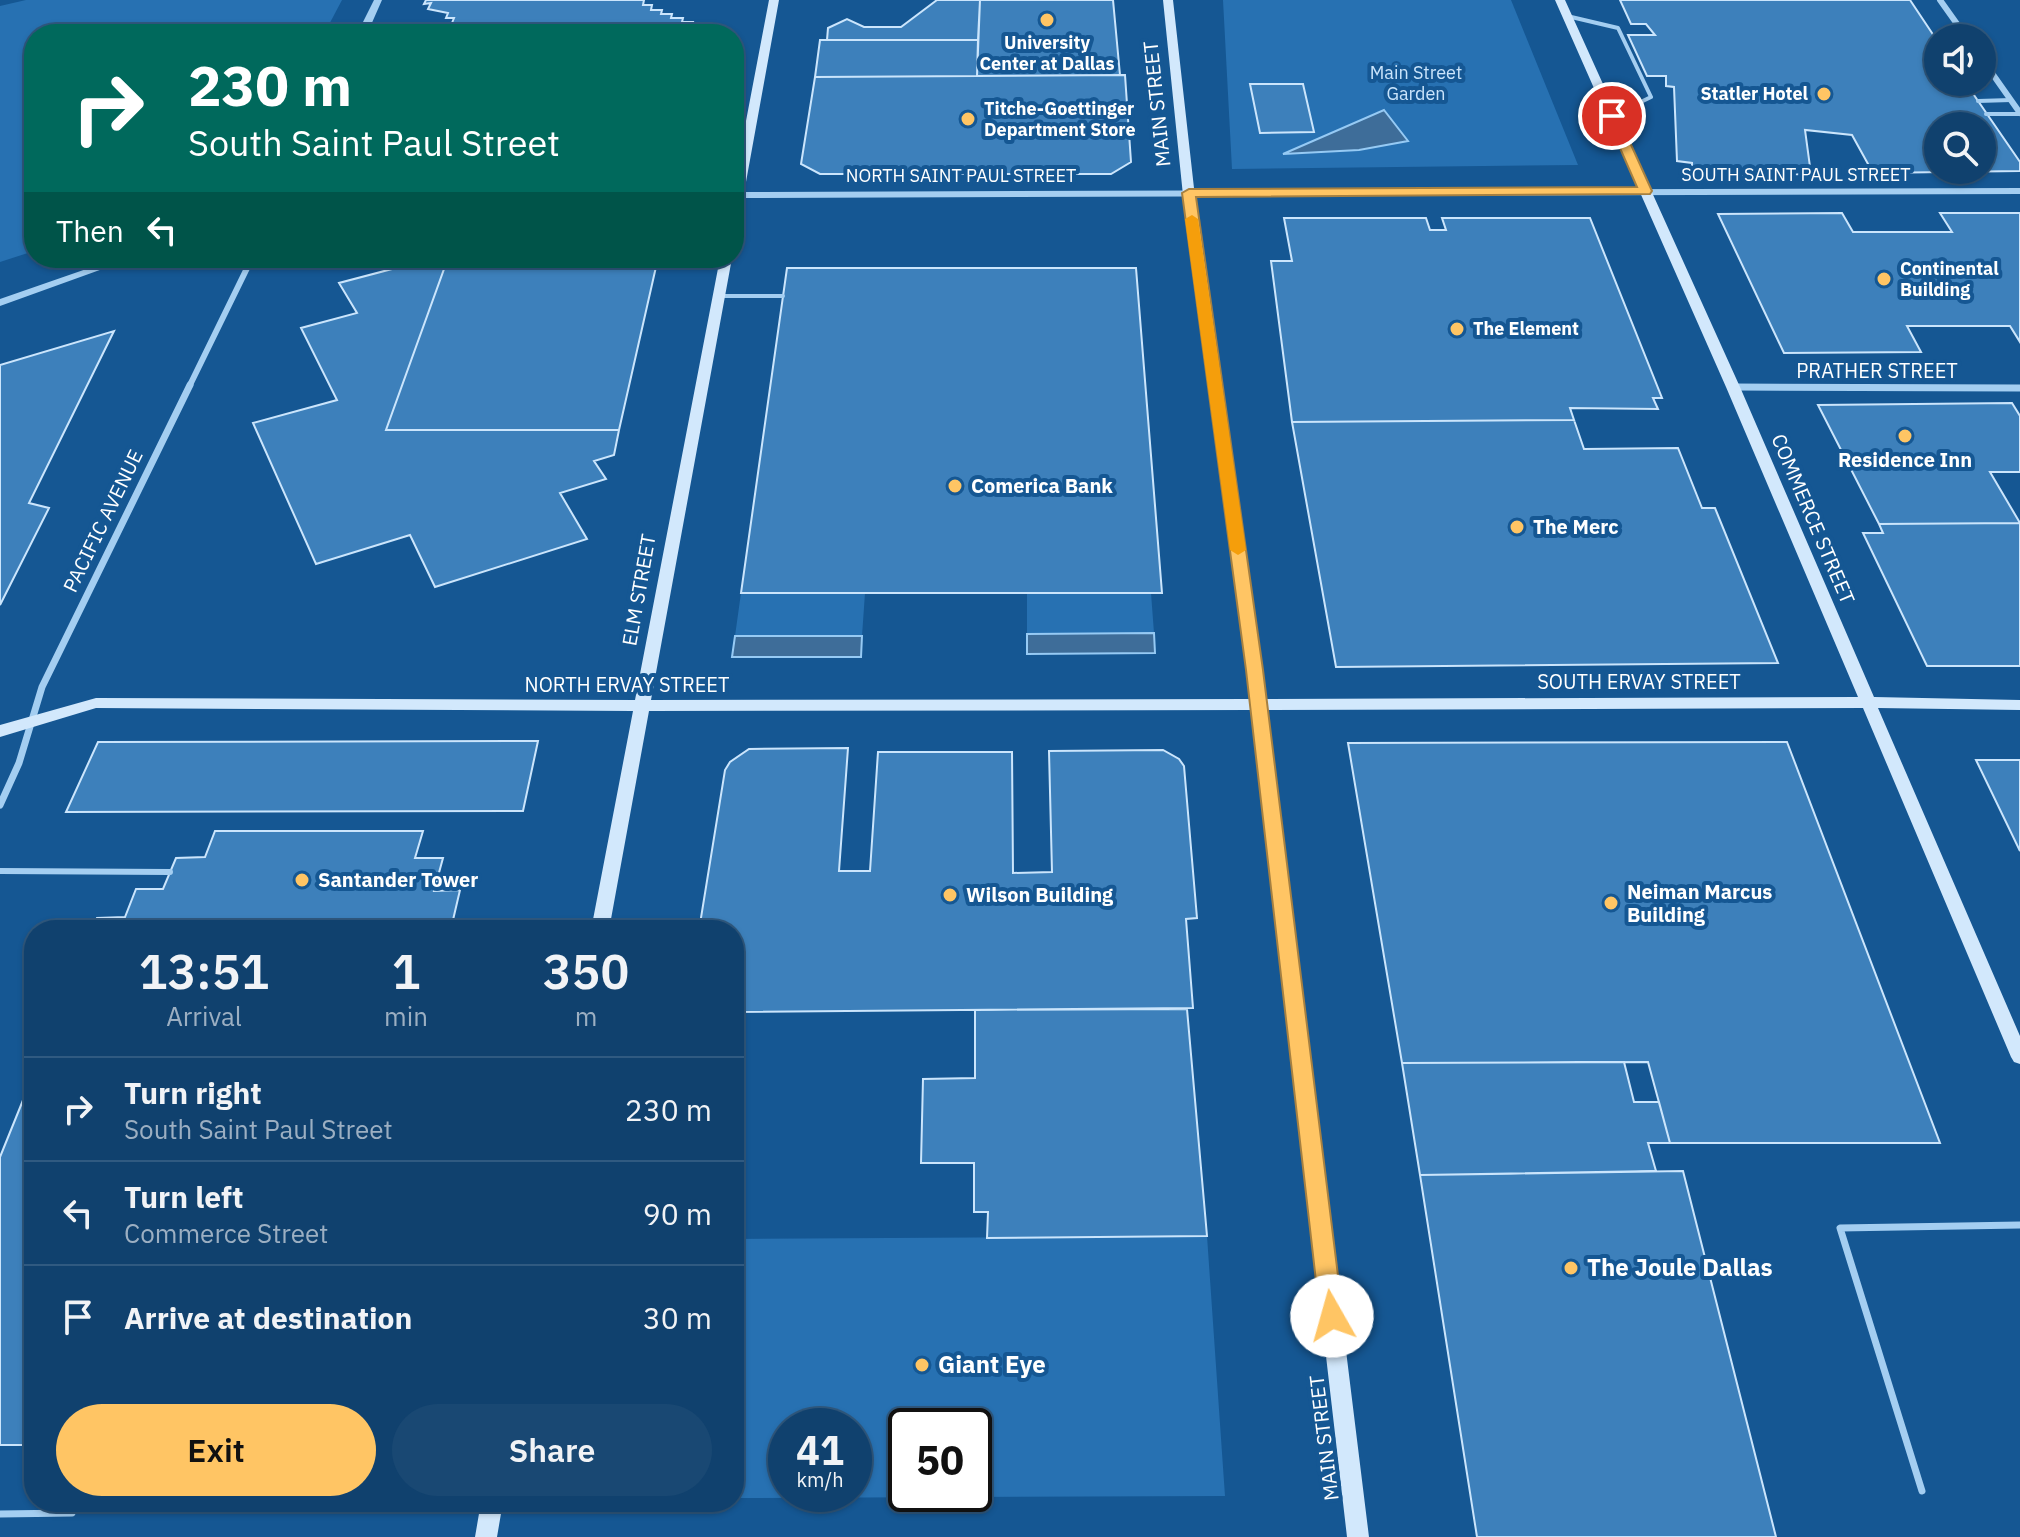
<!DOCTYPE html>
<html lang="en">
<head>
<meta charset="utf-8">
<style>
  body { margin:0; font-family:"IBM Plex Sans",sans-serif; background:#194873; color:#f1f3f6; height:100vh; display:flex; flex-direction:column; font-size:30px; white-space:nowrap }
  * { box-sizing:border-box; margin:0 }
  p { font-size:26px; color:#9cafc2 }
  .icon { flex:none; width:44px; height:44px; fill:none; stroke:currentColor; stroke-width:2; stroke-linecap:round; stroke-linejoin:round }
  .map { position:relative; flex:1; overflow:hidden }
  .drawer { position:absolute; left:24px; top:920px; width:720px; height:592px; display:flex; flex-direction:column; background:#10416e; border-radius:32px; box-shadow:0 2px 6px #0004,0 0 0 2px #305a81 }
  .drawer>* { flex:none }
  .banner { position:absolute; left:24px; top:24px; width:720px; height:244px; border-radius:32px; box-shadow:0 2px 6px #0004,0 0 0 2px #305a81; background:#00695c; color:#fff; overflow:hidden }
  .buttons { position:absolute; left:1924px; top:24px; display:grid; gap:16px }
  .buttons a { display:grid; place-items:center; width:72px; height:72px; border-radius:50%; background:#10416e; box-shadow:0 2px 6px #0004,0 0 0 2px #305a81; font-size:40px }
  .speed { position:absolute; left:768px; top:1408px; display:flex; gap:16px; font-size:40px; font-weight:700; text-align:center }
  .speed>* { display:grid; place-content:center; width:104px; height:104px; border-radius:50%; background:#10416e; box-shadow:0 2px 6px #0004,0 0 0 2px #305a81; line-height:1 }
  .speed small { font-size:20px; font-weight:400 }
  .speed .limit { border:4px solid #111; border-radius:12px; background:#fff; color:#111 }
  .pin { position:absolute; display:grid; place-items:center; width:68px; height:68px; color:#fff; margin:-34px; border:4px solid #fff; border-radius:50%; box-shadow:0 2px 8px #0007 }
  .me { position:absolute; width:88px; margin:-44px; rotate:353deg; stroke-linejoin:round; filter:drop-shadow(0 0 6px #0008) }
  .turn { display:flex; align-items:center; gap:28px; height:168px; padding:0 32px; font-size:36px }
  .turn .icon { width:104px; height:104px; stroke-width:2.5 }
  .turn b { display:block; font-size:56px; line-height:68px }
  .then { display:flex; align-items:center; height:76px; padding:0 32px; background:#0003; gap:16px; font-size:30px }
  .eta { display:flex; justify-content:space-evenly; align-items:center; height:136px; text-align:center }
  .eta b { font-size:48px; font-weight:600; line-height:56px }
  .action { display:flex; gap:16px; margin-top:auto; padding:16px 32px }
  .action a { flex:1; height:92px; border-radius:48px; background:#ffc564; color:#111; font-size:32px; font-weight:600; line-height:92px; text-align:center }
  .action a+a { background:#194873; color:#f1f3f6 }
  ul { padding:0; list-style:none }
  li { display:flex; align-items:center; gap:24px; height:104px; padding:0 32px; border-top:2px solid #305a81 }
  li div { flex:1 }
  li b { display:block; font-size:30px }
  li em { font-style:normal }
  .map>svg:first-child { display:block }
  .green { fill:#2771b2; fill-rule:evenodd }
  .water { fill:#3e6d99; stroke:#96caf4; stroke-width:2 }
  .building { fill:#3d80bb; stroke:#cbe5fc; stroke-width:2; fill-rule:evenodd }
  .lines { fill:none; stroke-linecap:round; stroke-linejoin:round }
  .service-far2 { stroke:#a4cef1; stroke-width:4 }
  .service-far1 { stroke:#a4cef1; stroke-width:6 }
  .service { stroke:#a4cef1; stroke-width:7 }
  .minor-far1 { stroke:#a4cef1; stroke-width:6 }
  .minor { stroke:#a4cef1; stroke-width:7 }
  .tertiary { fill:#a4cef1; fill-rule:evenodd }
  .secondary { fill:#d2e8fc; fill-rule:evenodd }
  .route { fill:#ffc564; stroke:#a68041; stroke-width:2 }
  .slow { fill:#f59e0b }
  .poi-dot { fill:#ffc564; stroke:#155793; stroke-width:3 }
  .labels { text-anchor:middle; stroke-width:8; stroke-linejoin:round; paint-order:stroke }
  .far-poi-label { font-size:18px; font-weight:bold; fill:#fff; stroke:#155793; text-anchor:start }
  .far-park-label { font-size:18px; fill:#cbe5fc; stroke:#155793 }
  .far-street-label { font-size:18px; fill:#fff; stroke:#155793 }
  .street-label { font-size:20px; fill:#fff; stroke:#155793 }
  .poi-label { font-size:20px; font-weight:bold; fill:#fff; stroke:#155793; text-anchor:start }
  .near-poi-label { font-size:24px; font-weight:bold; fill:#fff; stroke:#155793; text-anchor:start }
</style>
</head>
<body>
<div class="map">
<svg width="2020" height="1537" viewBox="0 0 2020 1537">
  <rect width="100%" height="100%" fill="#155793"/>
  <path class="green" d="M26 0H342L324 34H34V251L0 262V6Z
    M1223 0H1511L1578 165 1232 169Z
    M741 593H865L862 636H735Z
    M1027 593H1151L1154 633 1027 634Z
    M1207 1236 1225 1496 734 1498V1239ZM854 1426V1494H786V1426ZM974 1426V1494H906V1426Z"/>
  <path class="water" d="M1384 110 1408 141 1359 150 1283 154Z
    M1154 633 1155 653 1027 654V634Z
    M735 636H862L861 657H732Z"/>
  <path class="building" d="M426 0H644L643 5H652L651 10H662L661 14H672L671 18H683L682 22H693L692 27H704L703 31H710V34H480L469 33 471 28H461L463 23H452L454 18H446L448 13 428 9 431 3 424 4Z
    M937 0H980L978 40H827L828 28 847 19 864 27H901Z
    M980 0H1113L1120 75 977 76Z
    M1620 0H1910L1938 42V82H1965L2020 162V171L1873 173 1852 135 1805 130 1811 174 1746 175 1692 169V163L1677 161 1674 87 1666 86V76H1647L1628 35H1655L1646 24H1631ZM1938 126H1982V170H1938Z
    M820 40H978L977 76 815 77Z
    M1125 75 1131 162 1111 174H820L801 164 815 77Z
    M1250 84H1303L1314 132 1260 133Z
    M1842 213 1853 232H1952L1940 213H2020V342L2010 326H1907L1921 352 1784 353 1718 214Z
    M1284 218H1426L1430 230H1446L1442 218H1590L1662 398H1653L1658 409 1570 408 1574 420 1292 422 1271 261H1292Z
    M403 258H448L386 430H619L614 455 594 461 606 479 560 493 587 539 435 587 410 535 316 564 253 423 337 400 301 328 357 313 339 283 407 265Z
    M448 258H658L619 430H386Z
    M787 268H1136L1162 593H741Z
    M114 331 29 503 49 508 0 605V365Z
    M2012 403 2020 416V472H1990L2020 523 1879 524 1818 405Z
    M1574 420 1584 449 1678 448 1702 508H1715L1778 663 1336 667 1292 422Z
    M2020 523V666H1927L1863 533H1883L1879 524Z
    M538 741 523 811 66 812 98 742Z
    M1787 742 1940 1143H1670L1648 1062 1402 1063 1348 743Z
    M848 748 839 871H870L878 752H1012L1013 873 1052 872 1049 751 1163 750 1179 759 1184 766 1197 918 1186 919 1193 1008 734 1012V930H699L725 770 730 762 749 749Z
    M1976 760H2020V851Z
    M215 831H423L415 858H443L434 891 460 890 453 920H478L476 930H92L97 918 125 917 136 889H163L176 858 205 857Z
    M1187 1009 1207 1236 987 1238 988 1212H974V1163H921L923 1079 975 1078V1010Z
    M1624 1062 1634 1102H1659L1670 1143H1648L1656 1171 1420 1175 1402 1063Z
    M34 1073V1445H0V1157Z
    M1683 1171 1776 1537H1477L1420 1175Z"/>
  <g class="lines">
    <path class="service-far2" d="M1567 16 1618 28 1651 97 1612 116
      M1978 101 2011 100
      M1986 114H2020
      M718 296H783"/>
    <path class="service-far1" d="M0 871 170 872"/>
    <path class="service" d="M1922 1491 1840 1228 2020 1225
      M0 1514 72 1513"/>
    <path class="minor-far1" d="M1940 0 1967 38
      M1982 59 2020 113
      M189 387 252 258
      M1733 387H1858"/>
    <path class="minor" d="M1733 387 2020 388
      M0 805 19 763 42 687 190 385"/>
    <path class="tertiary" d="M374 0H382L367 34H357Z
      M2020 188V194L734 198V192Z
      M118 258H133L0 306V299Z"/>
    <path class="secondary" d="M769 0H779L740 215 734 219V184Z
      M1163 0H1173L1197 215 1265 699 1858 697 1726 387 1555 0H1565L1740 387 1874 697 2020 700V710L1878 708 2020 1036V1064L2014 1062 2011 1057 1863 708 1267 710 1369 1537H1347L1251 710 649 711 609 930H591L633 711 96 708 0 737V725L96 698 635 700 720 258H732L651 700 1250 699 1185 215Z
      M481 1502H503L497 1537H475Z"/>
  </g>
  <path class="route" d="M1612 112 1618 116 1652 191 1650 194 1196 197 1263 670 1343 1316 1340 1323 1332 1326 1324 1323 1320 1316 1246 670 1182 193 1189 189 1637 187 1606 116Z"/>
  <path class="slow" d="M1192 215 1198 219 1246 550 1238 555 1230 550 1185 219Z"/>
  <g class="poi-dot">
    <circle cx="1047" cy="20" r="8"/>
    <circle cx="1824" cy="94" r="8"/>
    <circle cx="968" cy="119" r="8"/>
    <circle cx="1884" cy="279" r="8"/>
    <circle cx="1457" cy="329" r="8"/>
    <circle cx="1905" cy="436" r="8"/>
    <circle cx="955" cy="486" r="8"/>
    <circle cx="1517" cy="527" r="8"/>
    <circle cx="302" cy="880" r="8"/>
    <circle cx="950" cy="895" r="8"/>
    <circle cx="1611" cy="903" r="8"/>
    <circle cx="1571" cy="1268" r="8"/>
    <circle cx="922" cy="1365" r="8"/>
  </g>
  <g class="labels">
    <g class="far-poi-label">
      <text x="1047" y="49" text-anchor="middle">University<tspan x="1047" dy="21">Center at Dallas</tspan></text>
      <text x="1808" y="100" text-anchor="end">Statler Hotel</text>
      <text x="984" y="115">Titche-Goettinger<tspan x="984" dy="21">Department Store</tspan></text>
      <text x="1900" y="275">Continental<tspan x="1900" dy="21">Building</tspan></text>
      <text x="1473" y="335">The Element</text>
    </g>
    <g class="far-park-label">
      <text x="1416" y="79">Main Street<tspan x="1416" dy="21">Garden</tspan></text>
    </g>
    <g class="far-street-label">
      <text x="1796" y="181">SOUTH SAINT PAUL STREET</text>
      <text x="961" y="182">NORTH SAINT PAUL STREET</text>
    </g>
    <g class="street-label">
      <text transform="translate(1157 104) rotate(-96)" y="7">MAIN STREET</text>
      <text x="1877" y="378">PRATHER STREET</text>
      <text transform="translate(1813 519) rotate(67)" y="7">COMMERCE STREET</text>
      <text transform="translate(103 521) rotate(-64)" y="7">PACIFIC AVENUE</text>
      <text transform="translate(639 590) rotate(-80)" y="7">ELM STREET</text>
      <text x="1639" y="689">SOUTH ERVAY STREET</text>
      <text x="627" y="692">NORTH ERVAY STREET</text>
      <text transform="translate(1324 1438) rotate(-97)" y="7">MAIN STREET</text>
    </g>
    <g class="poi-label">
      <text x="1905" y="467" text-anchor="middle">Residence Inn</text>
      <text x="971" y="493">Comerica Bank</text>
      <text x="1533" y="534">The Merc</text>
      <text x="318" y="887">Santander Tower</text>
      <text x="1627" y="899">Neiman Marcus<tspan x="1627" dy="23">Building</tspan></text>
      <text x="966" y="902">Wilson Building</text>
    </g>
    <g class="near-poi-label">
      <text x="1587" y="1276">The Joule Dallas</text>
      <text x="938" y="1373">Giant Eye</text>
    </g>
  </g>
</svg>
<div class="buttons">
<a><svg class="icon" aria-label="sound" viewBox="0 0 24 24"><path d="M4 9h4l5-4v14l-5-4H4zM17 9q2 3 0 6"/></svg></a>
<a><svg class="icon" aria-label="search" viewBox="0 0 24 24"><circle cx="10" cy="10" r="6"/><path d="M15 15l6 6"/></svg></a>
</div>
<div class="speed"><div>41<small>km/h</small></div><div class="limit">50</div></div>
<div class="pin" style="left:1612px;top:116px;background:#d93025"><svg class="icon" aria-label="arrive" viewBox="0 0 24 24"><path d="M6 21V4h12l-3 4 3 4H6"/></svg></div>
<svg class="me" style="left:1332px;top:1316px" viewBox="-20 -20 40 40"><circle r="19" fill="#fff"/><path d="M0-13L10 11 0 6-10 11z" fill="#ffc564"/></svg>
<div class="banner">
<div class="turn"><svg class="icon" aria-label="right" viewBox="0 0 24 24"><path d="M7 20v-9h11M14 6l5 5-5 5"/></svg><div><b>230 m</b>South Saint Paul Street</div></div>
<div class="then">Then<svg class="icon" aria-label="left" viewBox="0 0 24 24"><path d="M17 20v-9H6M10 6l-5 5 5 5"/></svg></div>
</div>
<section class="drawer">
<div class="eta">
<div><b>13:51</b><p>Arrival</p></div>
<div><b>1</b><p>min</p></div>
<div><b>350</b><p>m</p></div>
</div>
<ul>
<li><svg class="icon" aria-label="right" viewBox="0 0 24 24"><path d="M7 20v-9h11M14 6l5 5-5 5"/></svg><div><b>Turn right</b><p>South Saint Paul Street</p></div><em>230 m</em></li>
<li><svg class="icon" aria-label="left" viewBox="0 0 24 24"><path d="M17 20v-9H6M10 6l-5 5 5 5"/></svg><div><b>Turn left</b><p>Commerce Street</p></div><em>90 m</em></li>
<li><svg class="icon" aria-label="arrive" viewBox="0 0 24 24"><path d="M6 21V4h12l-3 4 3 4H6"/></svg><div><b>Arrive at destination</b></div><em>30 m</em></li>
</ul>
<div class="action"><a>Exit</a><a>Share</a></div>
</section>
</div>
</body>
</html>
